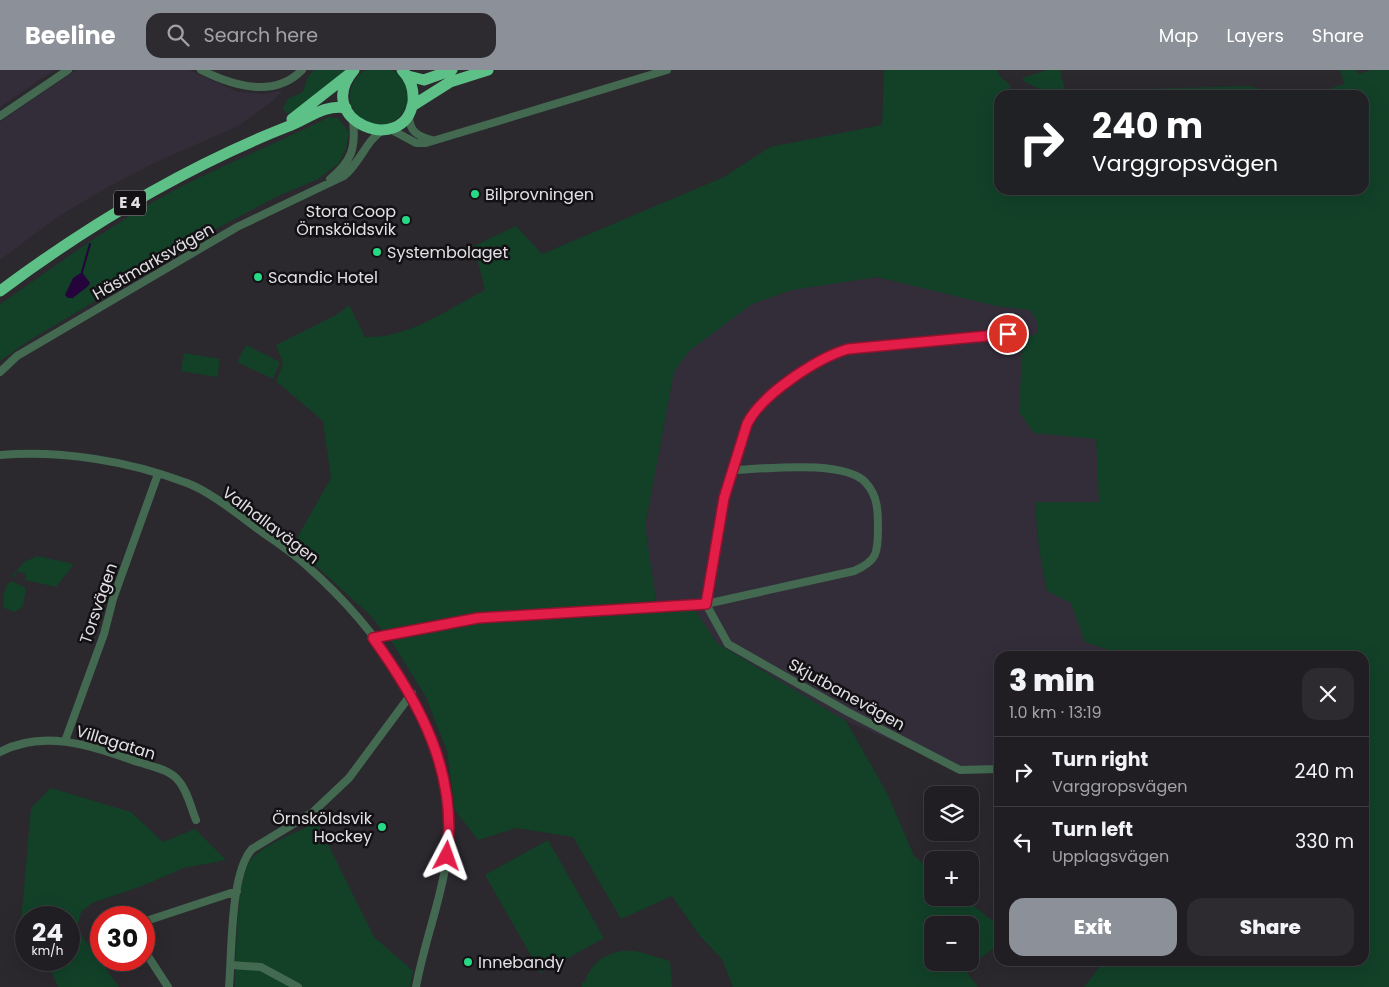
<!DOCTYPE html>
<html lang="en">
<head>
<meta charset="utf-8">
<style>
  body { margin:0; font-family:Poppins,sans-serif; background:#2d2b2f; color:#f1f3f6; height:100vh; display:flex; flex-direction:column; font-size:19px; white-space:nowrap }
  * { box-sizing:border-box; margin:0 }
  p { font-size:16px; color:#a2a2a5 }
  .icon { flex:none; width:28px; height:28px; fill:none; stroke:currentColor; stroke-width:2; stroke-linecap:round; stroke-linejoin:round }
  .map { position:relative; flex:1; overflow:hidden }
  .details { position:absolute; left:994px; top:581px; width:375px; height:315px; display:flex; flex-direction:column; background:#201e22; border-radius:15px; box-shadow:0 5px 20px #0002,0 0 0 1px #3d3c40 }
  .details>* { flex:none }
  .banner { position:absolute; left:994px; top:20px; width:375px; height:105px; border-radius:15px; box-shadow:0 5px 20px #0002,0 0 0 1px #3d3c40; background:#202124; color:#fff; overflow:hidden }
  .controls { position:absolute; left:924px; top:716px; display:grid; gap:10px }
  .controls a { display:grid; place-items:center; width:55px; height:55px; border-radius:10px; background:#201e22; box-shadow:0 5px 20px #0002,0 0 0 1px #3d3c40; font-size:25px }
  .speed { position:absolute; left:15px; top:836px; display:flex; gap:10px; font-size:25px; font-weight:700; text-align:center }
  .speed>* { display:grid; place-content:center; width:65px; height:65px; border-radius:50%; background:#201e22; box-shadow:0 5px 20px #0002,0 0 0 1px #3d3c40; line-height:1 }
  .speed small { font-size:12px; font-weight:400 }
  .speed .limit { border:8px solid #d22; background:#fff; color:#111 }
  .pin { position:absolute; display:grid; place-items:center; width:42px; height:42px; color:#fff; margin:-21px; border:2px solid #fff; border-radius:50%; box-shadow:0 1px 5px #0007 }
  .me { position:absolute; width:55px; margin:-28px; rotate:4deg; stroke-linejoin:round; filter:drop-shadow(0 0 4px #0008) }
  .turn { display:flex; align-items:center; gap:18px; height:105px; padding:0 15px; font-size:22px }
  .turn .icon { width:65px; height:65px; stroke-width:2.5 }
  .turn b { display:block; font-size:35px; line-height:42px }
  .round { display:grid; place-items:center; flex:none; width:52px; height:52px; border-radius:15px; background:#2d2b2f }
  .head { display:flex; align-items:center; justify-content:space-between; height:85px; padding:0 15px }
  h1 { font-size:30px; font-weight:800; line-height:38px }
  .cta { display:flex; gap:10px; margin-top:auto; padding:10px 15px }
  .cta a { flex:1; height:58px; border-radius:15px; background:#8c9099; color:#fff; font-size:20px; font-weight:800; line-height:58px; text-align:center }
  .cta a+a { background:#2d2b2f; color:#f1f3f6 }
  ul { padding:0; list-style:none }
  li { display:flex; align-items:center; gap:15px; height:70px; padding:0 15px; border-top:1px solid #3d3c40 }
  li div { flex:1 }
  li b { display:block; font-size:19px }
  li em { font-style:normal }
  header { display:flex; align-items:center; gap:30px; box-sizing:border-box; height:70px; padding:0 25px; background:#8c9099; color:#fff }
  header strong { font-size:24px }
  nav { display:flex; gap:28px; margin-inline-start:auto; font-size:18px }
  .search { width:350px; height:45px; background:#2d2b2f; display:flex; align-items:center; gap:12px; box-sizing:border-box; padding:0 18px; border-radius:15px; color:#a2a2a5; font-size:19px }
  .map>svg:first-child { display:block }
  .built { fill:#332d3a }
  .green { fill:#124128; fill-rule:evenodd }
  .water { fill:#25033b }
  .lines { fill:none; stroke-linecap:round; stroke-linejoin:round }
  .stream { stroke:#25033b; stroke-width:2 }
  .minor { stroke:#436951; stroke-width:8 }
  .highway { stroke:#5dc087; stroke-width:11 }
  .route-casing { stroke:#92132f; stroke-width:12 }
  .route { stroke:#e11d48; stroke-width:9 }
  .poi-dot { fill:#27d885; stroke:#131114; stroke-width:2 }
  .labels { text-anchor:middle; stroke-width:5; stroke-linejoin:round; paint-order:stroke }
  .shield { fill:#131114; stroke:#a4a2a6; stroke-width:1 }
  .shield-label { font-size:15px; font-weight:bold; fill:#e2e0e4 }
  .poi-label { font-size:16px; fill:#e2e0e4; stroke:#131114; text-anchor:start }
  .street-label { font-size:16px; fill:#e2e0e4; stroke:#131114 }
</style>
</head>
<body>
<header>
<strong>Beeline</strong>
<div class="search"><svg class="icon" aria-label="search" viewBox="0 0 24 24"><circle cx="10" cy="10" r="6"/><path d="M15 15l6 6"/></svg>Search here</div>
<nav><a>Map</a><a>Layers</a><a>Share</a></nav>
</header>
<div class="map">
<svg width="1389" height="917" viewBox="0 0 1389 917">
  <rect width="100%" height="100%" fill="#2b282e"/>
  <path class="built" d="M0 0H54L0 37Z
    M76 0H189L238 22 264 24 283 20 273 31 238 56 152 94 108 117 59 146 0 190V52Z
    M877 207 996 236 1030 240 1038 253 1034 363 1096 368 1100 432 1035 433 1039 479 1047 521 1071 533 1085 572 1115 582 1116 586H999V699L960 700 846 651 717 573 695 540 657 537 645 456 674 302 689 281 752 234 792 220Z"/>
  <path class="green" d="M350 26a29 29 0 1 1 58 0a29 29 0 1 1-58 0Z
    M314 0H347L301 37 289 44 285 42 283 37 288 29 303 22 308 6Z
    M884 0H997L1001 7 1010 15V25H999V120H1364V25H1310L1344 14 1340 0H1356L1358 4 1371 0H1389V917H1084L1104 891H1364V586H1116L1115 582 1085 572 1071 533 1047 521 1039 479 1035 432H1099L1096 369 1034 363 1019 342 1023 267 1038 264V253L1030 240 996 236 877 207 792 220 752 234 689 281 674 302 645 456 657 537 695 540 717 573 846 651 888 725 914 786 932 801V828H964L999 856V874L965 900 978 917H733L722 889 700 866 672 826 621 849 573 767 516 758 478 770 455 740 447 681 426 627 394 575 370 545 293 475 331 408 323 351 276 311 283 294 276 275 336 245 349 235 365 267C408 269 448 239 485 220L474 176 516 156 542 184 724 107 770 77 882 55ZM932 855H970V892H932Z
    M1047 0H1060L1066 25H1044L1046 22 1023 11V8Z
    M1248 16 1261 19 1273 25H1093L1113 20Z
    M329 47 338 48 349 62 346 78 339 93 318 109 276 127 212 161 30 270 0 291V234L16 223C73 183 130 142 192 111 237 89 284 70 329 47ZM73 208 89 216 77 222 75 226 66 225Z
    M246 275 280 292 273 309 237 292Z
    M184 283 220 289 217 307 181 301Z
    M37 486 74 494 56 517 25 510 26 504 17 501 15 507 12 506 24 492Z
    M11 511 26 518 23 536 15 542 4 538C2 529 4 517 11 511Z
    M51 718 131 742 163 772 195 759 226 790 184 798 142 816 92 833 81 842 77 859 119 917H58L46 890H69V848H26V859L21 852 31 738Z
    M317 752 374 867 413 901 410 917H235C236 891 236 804 252 788 267 773 298 762 317 752Z
    M548 770 604 868 541 903 485 805Z
    M621 881H636L670 891 672 917H582V912H585C591 893 603 885 621 881Z"/>
  <path class="water" d="M82 202 90 213C89 217 77 224 73 228H68L65 225 73 208Z"/>
  <g class="lines">
    <path class="stream" d="M82 202 90 174"/>
    <path class="minor" d="M201 0C233 16 274 29 302 0
      M409 45C409 61 417 66 432 70
      M0 46 68 0
      M390 59 416 73H426L667 0
      M330 109C352 91 356 78 353 50
      M0 302 17 286 237 157 344 106C361 92 366 70 383 60
      M0 385C62 380 129 391 187 413 209 421 239 445 258 459 274 471 292 482 307 496 377 558 438 643 448 739 454 803 427 856 416 917
      M706 534 724 428 747 354C761 325 817 288 848 279L1008 264
      M706 534 728 574 848 642 960 700 999 699
      M373 567 478 548 706 534 854 501C877 491 878 483 878 459 878 442 878 426 866 413 845 389 764 399 733 400
      M65 671 104 564 113 529 158 404
      M0 682C45 658 94 677 138 692 150 696 168 699 177 709 187 719 191 738 196 750
      M144 854 146 851 237 821
      M144 880 168 917
      M231 895 261 897 298 917
      M229 917C232 883 230 803 252 779L313 742 349 708 412 623"/>
    <path class="highway" d="M354 0C311 50 404 88 413 32 414 20 411 9 402 0
      M408 6 424 10 452 0
      M412 36 450 12 488 0
      M292 49 348 5
      M0 221C90 154 185 97 289 56 308 49 324 34 346 38"/>
  </g>
  <g class="lines">
    <g class="route-casing">
      <path id="route" d="M447 786C458 703 420 633 373 568L478 548 706 534 724 428 747 354C761 325 817 288 848 279L1008 264"/>
    </g>
    <use href="#route" class="route"/>
  </g>
  <g class="poi-dot">
    <circle cx="475" cy="124" r="5"/>
    <circle cx="406" cy="150" r="5"/>
    <circle cx="377" cy="182" r="5"/>
    <circle cx="258" cy="207" r="5"/>
    <circle cx="382" cy="757" r="5"/>
    <circle cx="468" cy="892" r="5"/>
  </g>
  <g class="labels">
    <rect class="shield" x="114" y="120.5" width="32" height="25" rx="4"/>
    <g class="shield-label">
      <text x="130" y="138">E 4</text>
    </g>
    <g class="poi-label">
      <text x="485" y="130">Bilprovningen</text>
      <text x="396" y="147" text-anchor="end">Stora Coop<tspan x="396" dy="18">Örnsköldsvik</tspan></text>
      <text x="387" y="188">Systembolaget</text>
      <text x="268" y="213">Scandic Hotel</text>
      <text x="372" y="754" text-anchor="end">Örnsköldsvik<tspan x="372" dy="18">Hockey</tspan></text>
      <text x="478" y="898">Innebandy</text>
    </g>
    <g class="street-label">
      <text transform="translate(153 191) rotate(-30)" y="6">Hästmarksvägen</text>
      <text transform="translate(271 455) rotate(37)" y="6">Valhallavägen</text>
      <text transform="translate(98 533) rotate(-71)" y="6">Torsvägen</text>
      <text transform="translate(847 624) rotate(29)" y="6">Skjutbanevägen</text>
      <text transform="translate(116 672) rotate(17)" y="6">Villagatan</text>
    </g>
  </g>
</svg>
<div class="controls">
<a><svg class="icon" aria-label="layers" viewBox="0 0 24 24"><path d="M12 4l9 5-9 5-9-5zM3 14l9 5 9-5"/></svg></a>
<a>+</a>
<a>−</a>
</div>
<div class="speed"><div>24<small>km/h</small></div><div class="limit">30</div></div>
<div class="pin" style="left:1008px;top:264px;background:#d93025"><svg class="icon" aria-label="arrive" viewBox="0 0 24 24"><path d="M6 21V4h12l-3 4 3 4H6"/></svg></div>
<svg class="me" style="left:447px;top:786px" viewBox="-20 -20 40 40"><path d="M0-17L14 15 0 8-14 15z" fill="#e11d48" stroke="#fff" stroke-width="4"/></svg>
<div class="banner">
<div class="turn"><svg class="icon" aria-label="right" viewBox="0 0 24 24"><path d="M7 20v-9h11M14 6l5 5-5 5"/></svg><div><b>240 m</b>Varggropsvägen</div></div>
</div>
<section class="details">
<div class="head"><div><h1>3 min</h1><p>1.0 km · 13:19</p></div><a class="round"><svg class="icon" aria-label="close" viewBox="0 0 24 24"><path d="M6 6l12 12M18 6L6 18"/></svg></a></div>
<ul>
<li><svg class="icon" aria-label="right" viewBox="0 0 24 24"><path d="M7 20v-9h11M14 6l5 5-5 5"/></svg><div><b>Turn right</b><p>Varggropsvägen</p></div><em>240 m</em></li>
<li><svg class="icon" aria-label="left" viewBox="0 0 24 24"><path d="M17 20v-9H6M10 6l-5 5 5 5"/></svg><div><b>Turn left</b><p>Upplagsvägen</p></div><em>330 m</em></li>
</ul>
<div class="cta"><a>Exit</a><a>Share</a></div>
</section>
</div>
</body>
</html>
